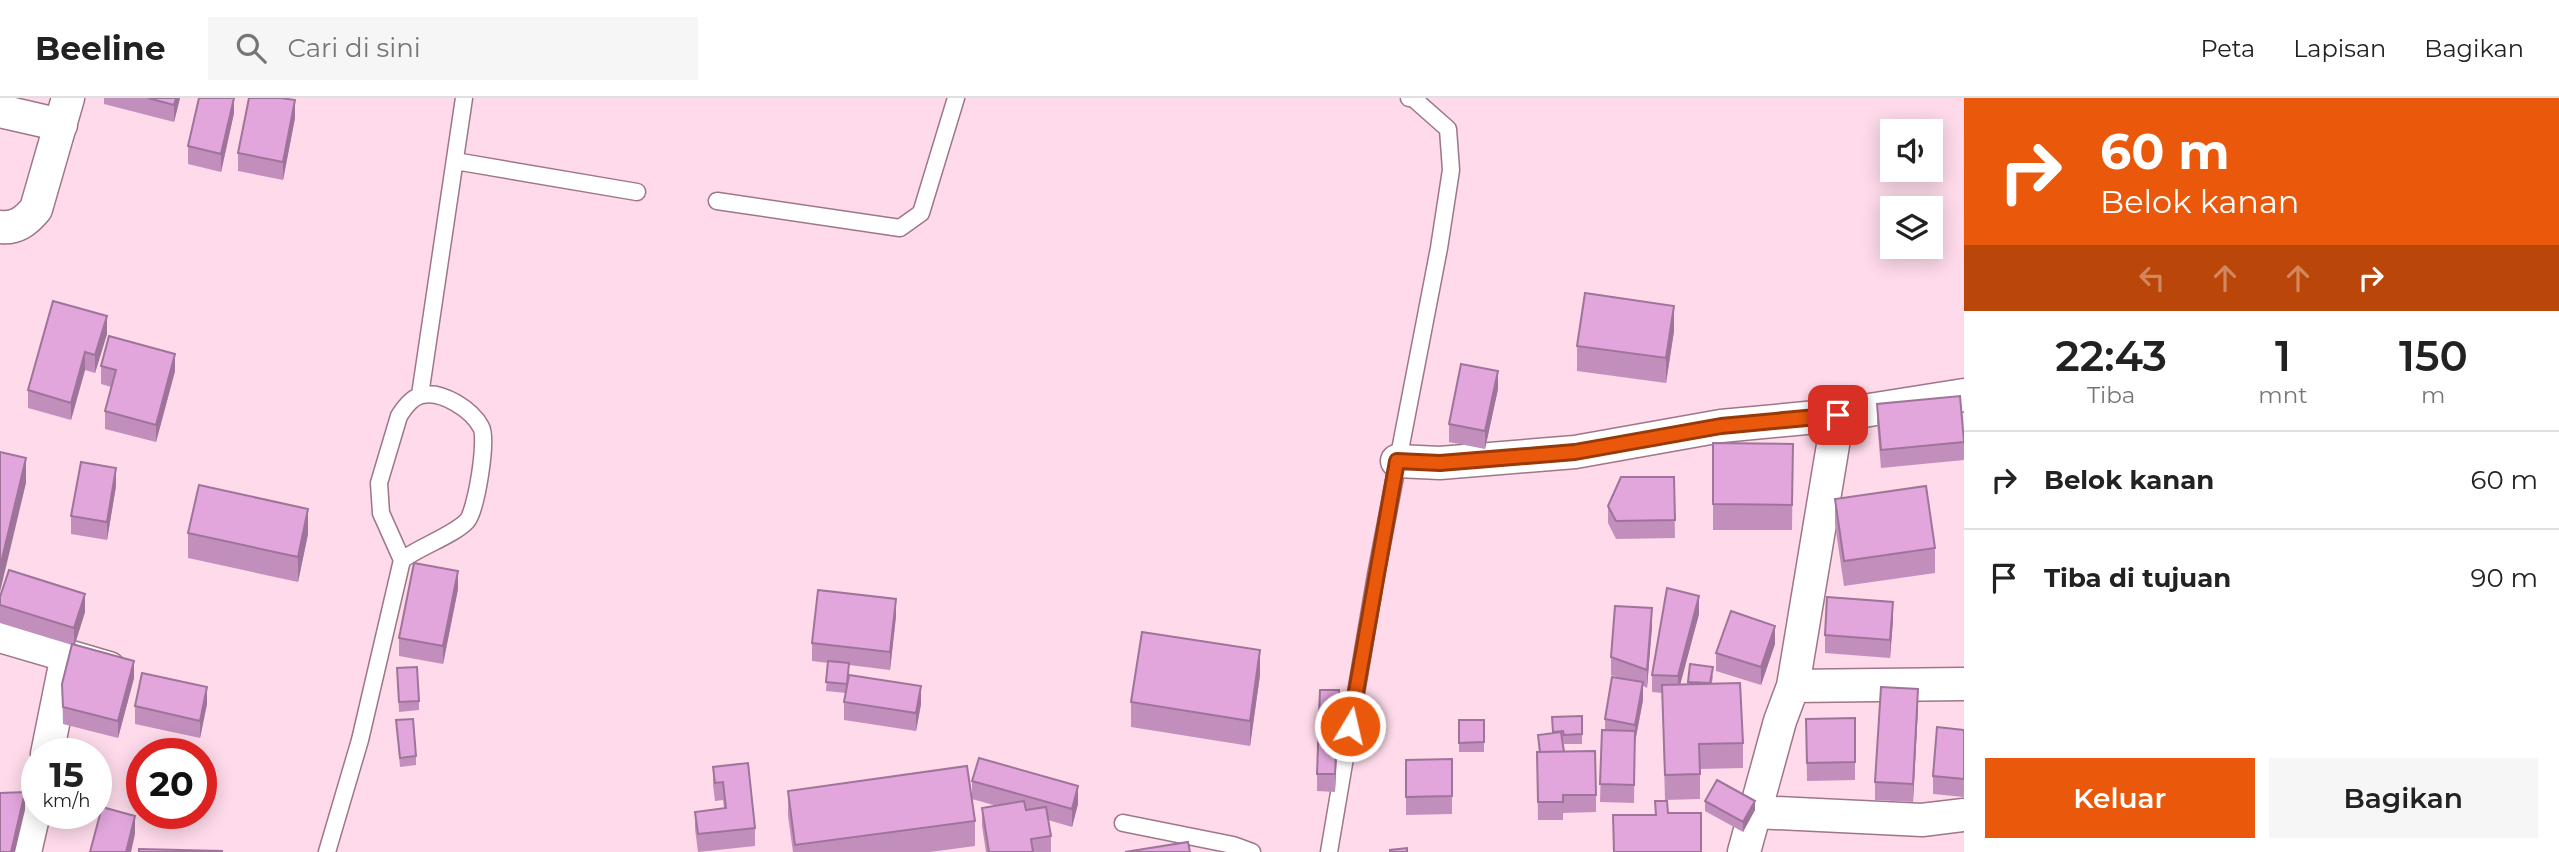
<!DOCTYPE html>
<html lang="id">
<head>
<meta charset="utf-8">
<style>
  body { margin:0; font-family:Montserrat,sans-serif; background:#f6f6f6; color:#222; height:100vh; display:flex; flex-direction:column; font-size:26px; white-space:nowrap }
  * { box-sizing:border-box; margin:0 }
  p { font-size:23px; color:#767676 }
  .icon { flex:none; width:38px; height:38px; fill:none; stroke:currentColor; stroke-width:2; stroke-linecap:round; stroke-linejoin:round }
  .map { position:relative; flex:1; overflow:hidden }
  .details { display:flex; flex-direction:column; background:#fff; width:595px }
  .details>* { flex:none }
  .hud { background:#ea580c; color:#fff; overflow:hidden }
  .fabs { position:absolute; left:1880px; top:21px; display:grid; gap:14px }
  .fabs a { display:grid; place-items:center; width:63px; height:63px; border-radius:0px; background:#fff; box-shadow:0 4px 18px #0003; font-size:35px }
  .speed { position:absolute; left:21px; top:640px; display:flex; gap:14px; font-size:35px; font-weight:700; text-align:center }
  .speed>* { display:grid; place-content:center; width:91px; height:91px; border-radius:50%; background:#fff; box-shadow:0 4px 18px #0003; line-height:1 }
  .speed small { font-size:18px; font-weight:400 }
  .speed .limit { border:10px solid #d22; background:#fff; color:#111 }
  .pin { position:absolute; display:grid; place-items:center; width:60px; height:60px; color:#fff; margin:-30px; border-radius:14px; box-shadow:0 4px 10px #0006 }
  .me { position:absolute; width:77px; margin:-38px; rotate:9deg; stroke-linejoin:round; filter:drop-shadow(0 0 5px #0008) }
  .turn { display:flex; align-items:center; gap:24px; height:147px; padding:0 21px; font-size:32px }
  .turn .icon { width:91px; height:91px; stroke-width:2.5 }
  .turn b { display:block; font-size:49px; line-height:60px }
  .lanes { display:flex; align-items:center; height:66px; padding:0 21px; background:#0003; justify-content:center; gap:35px; direction:ltr }
  .lanes .off { opacity:.35 }
  .eta { display:flex; justify-content:space-evenly; align-items:center; height:119px; text-align:center }
  .eta b { font-size:42px; font-weight:600; line-height:49px }
  .primary-button { display:flex; gap:14px; margin-top:auto; padding:14px 21px }
  .primary-button a { flex:1; height:80px; border-radius:0px; background:#ea580c; color:#fff; font-size:28px; font-weight:600; line-height:80px; text-align:center }
  .primary-button a+a { background:#f6f6f6; color:#222 }
  ul { padding:0; list-style:none }
  li { display:flex; align-items:center; gap:21px; height:98px; padding:0 21px; border-top:2px solid #e0e0e0 }
  li div { flex:1 }
  li b { display:block; font-size:26px }
  li em { font-style:normal }
  header { display:flex; align-items:center; gap:42px; box-sizing:border-box; height:98px; padding:0 35px; background:#fff; border-bottom:2px solid #e0e0e0 }
  header strong { font-size:33px }
  nav { display:flex; gap:38px; margin-inline-start:auto; font-size:24px }
  .search { width:490px; height:63px; background:#f6f6f6; display:flex; align-items:center; gap:18px; box-sizing:border-box; padding:0 24px; border-radius:0px; color:#767676; font-size:26px }
  main { display:flex; flex:1; min-height:0 }
  .map>svg:first-child { display:block }
  .lines { fill:none; stroke-linecap:round; stroke-linejoin:round }
  .lane-casing { stroke:#9e7688; stroke-width:19 }
  .street-casing { stroke:#9e7688; stroke-width:35 }
  .lane { stroke:#fff; stroke-width:16 }
  .street { stroke:#fff; stroke-width:32 }
  .wall { fill:#c28fbd }
  .shaded-wall { fill:#9e749a }
  .building { fill:#e2a6dc; stroke:#9e749a; stroke-width:2 }
  .route-casing { stroke:#983908; stroke-width:18 }
  .route { stroke:#ea580c; stroke-width:12 }
</style>
</head>
<body>
<header>
<strong>Beeline</strong>
<div class="search"><svg class="icon" aria-label="search" viewBox="0 0 24 24"><circle cx="10" cy="10" r="6"/><path d="M15 15l6 6"/></svg>Cari di sini</div>
<nav><a>Peta</a><a>Lapisan</a><a>Bagikan</a></nav>
</header>
<main>
<div class="map">
<svg width="1964" height="754" viewBox="0 0 1964 754">
  <rect width="100%" height="100%" fill="#fedaea"/>
  <g class="lines">
    <g class="lane-casing">
      <path id="lane" d="M455 63 637 94
        M717 103 900 130 921 115 956 0
        M420 297 464 0
        M1123 725 1233 747 1252 754
        M327 754 360 642 402 462C419 449 454 437 467 423 476 413 488 341 481 329 472 312 442 292 422 297 412 299 404 310 399 318L379 385 381 415 402 462
        M1329 754 1376 477 1439 150 1451 72 1448 31 1414 1 1409 0"/>
    </g>
    <g class="street-casing">
      <path id="street" d="M0 13 61 27
        M0 129C16 131 26 123 36 111L68 0
        M1397 363 1440 365 1575 354 1721 328 1838 317 1964 297
        M0 538 109 570
        M1793 588 1964 586
        M47 656 67 557
        M1755 714 1922 722 1964 717
        M25 754 37 702
        M1744 754 1780 623 1793 588 1838 317"/>
    </g>
    <use href="#lane" class="lane"/>
    <use href="#street" class="street"/>
  </g>
  <path class="wall" d="M104 0H180L174 24 104 6Z
    M234 0V15L221 74 188 66V48Z
    M295 20 283 82 238 73V55Z
    M1674 233 1666 285 1577 273V248Z
    M107 236 95 275 85 272 71 322 28 310V292Z
    M101 268 175 273 156 344 105 331V313L111 289 101 286Z
    M1498 291 1485 351 1449 344V326Z
    M1877 306 1964 344V362L1881 370 1877 324Z
    M1713 345 1793 346 1792 432H1713Z
    M1674 379 1675 440 1616 441 1608 425V408Z
    M116 388 107 442 71 436V418Z
    M1835 401 1935 450V475L1844 488 1835 426Z
    M188 435 308 436 298 484 188 460Z
    M458 491 443 566 399 558V540Z
    M0 499 85 514 75 547 134 580 118 640 63 626 62 586 72 547 0 525Z
    M1699 516 1680 586H1688L1690 566 1713 578 1712 585 1743 645V670L1700 671V701L1665 702 1662 595 1652 594V577Z
    M896 518 890 572 849 567 848 581 921 606 916 633 844 622V604L846 595 826 593 828 565 812 563V545Z
    M1893 522 1890 560 1825 555V537Z
    M1652 528 1647 590 1643 588V602L1635 644 1634 705 1600 704 1602 632H1605V621L1620 580 1611 577V559Z
    M1775 546 1761 587 1716 573V555Z
    M397 570 419 603V612L399 614Z
    M1260 577 1250 648 1131 629V604Z
    M207 606 200 640 135 626V608Z
    M1918 609 1913 704 1875 702V684Z
    M1339 610 1335 694 1317 693V676Z
    M1582 618V646H1564L1563 642 1564 654 1596 697V714L1563 715V722H1538L1537 654H1539L1538 637 1552 635V619Z
    M1855 620V682L1807 683 1806 621Z
    M396 622 416 658V667L400 669Z
    M1459 622H1484V654H1459Z
    M1964 632V699L1933 696V678Z
    M1452 661V716L1406 717V662Z
    M713 669 755 730V748L698 754 695 731V714L724 710 723 702 715 703 713 687Z
    M972 683 1078 706 1072 729 1048 722 1051 738V754H986L982 728V710L997 708 972 701Z
    M788 693 975 723V748L930 754H793L788 718Z
    M1705 703 1755 712 1743 734 1705 713Z"/>
  <path class="shaded-wall" d="M176 0H180L174 24V7Z
    M234 0V15L221 74V56Z
    M295 2V20L283 82V64Z
    M1674 208V233L1666 285V260Z
    M107 218V236L95 275V257Z
    M85 254V272L71 322V305Z
    M175 256V273L156 344V327Z
    M1498 273V291L1485 351V333Z
    M26 360V385L0 494V469Z
    M116 370V388L107 442V424Z
    M308 411V436L298 484V459Z
    M458 473V491L443 566V548Z
    M85 496V514L74 548V530Z
    M1699 498V516L1678 595V578Z
    M896 501V518L890 572V554Z
    M1893 504V522L1890 560V542Z
    M1652 510V528L1647 590V572Z
    M1775 528V546L1761 587V569Z
    M1260 552V577L1250 648V623Z
    M134 563V580L118 640V623Z
    M1643 584V602L1635 644V627Z
    M921 588V606L916 633V615Z
    M207 589V606L200 640V623Z
    M1918 591V609L1913 704V686Z
    M1339 592V610L1335 694V676Z
    M1078 688V706L1072 729V711Z
    M25 694V712L15 754H11Z
    M1755 703V712L1743 734V724Z
    M135 718V736L131 754H126Z"/>
  <path class="building" d="M148 0H176L174 7Z
    M199 0H234L221 56 188 48Z
    M249 0H281L295 2 283 64 238 55Z
    M1585 195 1674 208 1666 260 1577 248Z
    M53 203 107 218 95 257 85 254 71 305 28 292Z
    M109 238 175 256 156 327 105 313 116 272 101 268Z
    M1461 266 1498 273 1485 333 1449 326Z
    M1960 298 1964 344 1881 352 1877 306Z
    M1713 345 1793 346 1792 407 1713 406Z
    M0 354 26 360 0 469Z
    M81 364 116 370 107 424 71 418Z
    M1621 379H1674L1675 422 1616 423 1608 408Z
    M199 387 308 411 298 459 188 435Z
    M1926 388 1935 450 1844 463 1835 401Z
    M414 465 458 473 443 548 399 540Z
    M9 472 85 496 74 530 0 507V499Z
    M1667 490 1699 498 1678 578 1652 577Z
    M818 492 896 501 890 554 812 545Z
    M1827 499 1893 504 1890 542 1825 537Z
    M1615 508 1652 510 1647 572 1611 559Z
    M1731 513 1775 528 1761 569 1716 555Z
    M1142 534 1260 552 1250 623 1131 604Z
    M72 546 134 563 118 623 63 609 62 586Z
    M828 563 849 565 847 586 826 584Z
    M1690 566 1713 569 1710 585 1688 584Z
    M417 569 419 603 399 604 397 570Z
    M142 575 207 589 200 623 135 608Z
    M849 577 921 588 916 615 844 604Z
    M1612 579 1643 584 1635 627 1605 621Z
    M1740 585 1743 645 1699 646 1700 676 1665 677 1662 587Z
    M1881 589 1918 591 1913 686 1875 684Z
    M1320 592H1339L1335 676H1317Z
    M1582 618V636L1564 637 1563 633 1553 634 1552 619Z
    M1855 620V664L1807 665 1806 621Z
    M413 621 416 658 400 660 396 622Z
    M1459 622H1484V644L1459 645Z
    M1937 629 1964 632V681L1933 678Z
    M1602 632 1635 633 1634 687 1600 686Z
    M1561 634 1564 654H1540L1538 637Z
    M1595 653 1596 697H1563V704H1538L1537 654Z
    M979 660 1078 688 1072 711 972 683Z
    M1452 661V698L1406 699V662Z
    M748 665 755 730 698 736 695 714 726 710 723 684 715 685 713 669Z
    M967 668 975 723 795 747 788 693Z
    M1717 682 1755 703 1743 724 1705 703Z
    M25 694 11 754H0V695Z
    M1024 703 1026 712 1046 709 1051 738 1031 741 1033 754H989L982 710Z
    M1655 703H1667L1668 715H1701V754H1614L1613 717H1656Z
    M102 709 135 718 126 754H90Z
    M1188 744 1190 754H1125Z
    M1407 750V754H1390V752Z
    M139 751 222 753V754H139Z"/>
  <g class="lines">
    <g class="route-casing">
      <path id="route" d="M1350 628 1397 363 1440 365 1575 354 1721 328 1838 317"/>
    </g>
    <use href="#route" class="route"/>
  </g>
</svg>
<div class="fabs">
<a><svg class="icon" aria-label="sound" viewBox="0 0 24 24"><path d="M4 9h4l5-4v14l-5-4H4zM17 9q2 3 0 6"/></svg></a>
<a><svg class="icon" aria-label="layers" viewBox="0 0 24 24"><path d="M12 4l9 5-9 5-9-5zM3 14l9 5 9-5"/></svg></a>
</div>
<div class="speed"><div>15<small>km/h</small></div><div class="limit">20</div></div>
<div class="pin" style="left:1838px;top:317px;background:#d93025"><svg class="icon" aria-label="arrive" viewBox="0 0 24 24"><path d="M6 21V4h12l-3 4 3 4H6"/></svg></div>
<svg class="me" style="left:1350px;top:628px" viewBox="-20 -20 40 40"><circle r="17" fill="#ea580c" stroke="#fff" stroke-width="3"/><path d="M0-11L8 9 0 5-8 9z" fill="#fff"/></svg>
</div>
<section class="details">
<div class="hud">
<div class="turn"><svg class="icon" aria-label="right" viewBox="0 0 24 24"><path d="M7 20v-9h11M14 6l5 5-5 5"/></svg><div><b>60 m</b>Belok kanan</div></div>
<div class="lanes"><svg class="icon off" aria-label="left" viewBox="0 0 24 24"><path d="M17 20v-9H6M10 6l-5 5 5 5"/></svg><svg class="icon off" aria-label="ahead" viewBox="0 0 24 24"><path d="M12 20V5M6 11l6-6 6 6"/></svg><svg class="icon off" aria-label="ahead" viewBox="0 0 24 24"><path d="M12 20V5M6 11l6-6 6 6"/></svg><svg class="icon" aria-label="right" viewBox="0 0 24 24"><path d="M7 20v-9h11M14 6l5 5-5 5"/></svg></div>
</div>
<div class="eta">
<div><b>22:43</b><p>Tiba</p></div>
<div><b>1</b><p>mnt</p></div>
<div><b>150</b><p>m</p></div>
</div>
<ul>
<li><svg class="icon" aria-label="right" viewBox="0 0 24 24"><path d="M7 20v-9h11M14 6l5 5-5 5"/></svg><div><b>Belok kanan</b></div><em>60 m</em></li>
<li><svg class="icon" aria-label="arrive" viewBox="0 0 24 24"><path d="M6 21V4h12l-3 4 3 4H6"/></svg><div><b>Tiba di tujuan</b></div><em>90 m</em></li>
</ul>
<div class="primary-button"><a>Keluar</a><a>Bagikan</a></div>
</section>
</main>
</body>
</html>
